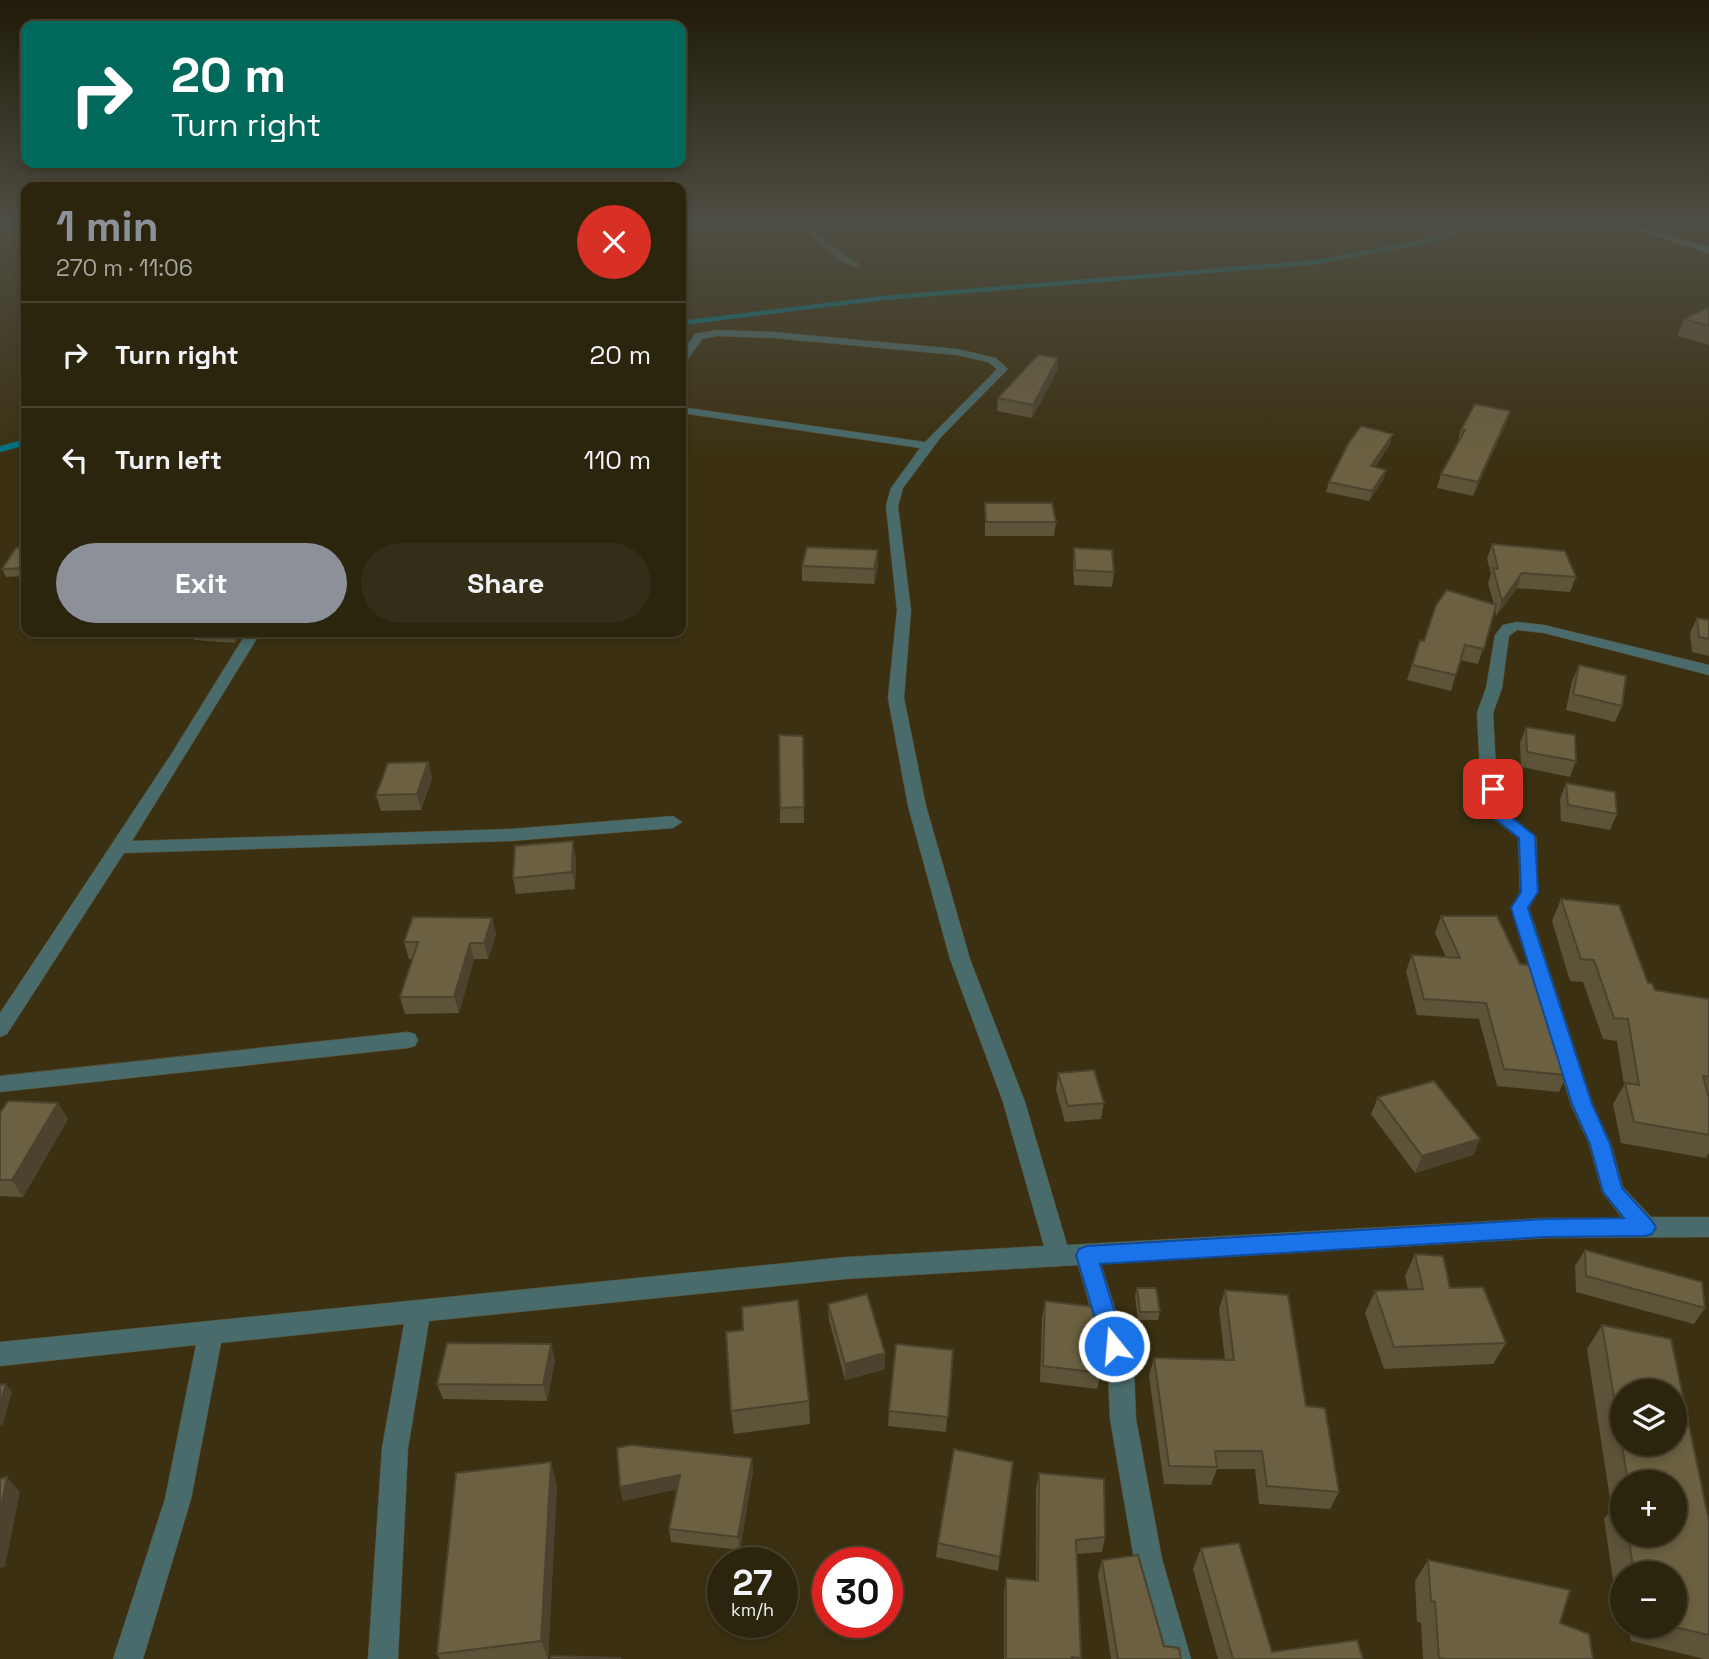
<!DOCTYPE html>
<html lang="en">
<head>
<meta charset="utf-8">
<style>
  body { margin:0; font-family:"Space Grotesk",sans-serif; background:#342d17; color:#f1f3f6; height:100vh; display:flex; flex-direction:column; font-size:26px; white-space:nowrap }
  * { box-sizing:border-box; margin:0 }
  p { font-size:23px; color:#a6a59e }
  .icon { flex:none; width:38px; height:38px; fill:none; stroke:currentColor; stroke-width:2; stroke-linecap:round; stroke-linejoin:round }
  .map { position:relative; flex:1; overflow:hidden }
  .side { position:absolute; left:21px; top:182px; width:665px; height:455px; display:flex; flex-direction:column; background:#2c250e; border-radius:14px; box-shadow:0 4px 10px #0003,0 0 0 2px #48422e }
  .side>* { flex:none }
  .hud { position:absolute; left:21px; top:21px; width:665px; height:147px; border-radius:14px; box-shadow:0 4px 10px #0003,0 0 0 2px #48422e; background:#00695c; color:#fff; overflow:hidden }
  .tools { position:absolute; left:1610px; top:1379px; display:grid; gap:14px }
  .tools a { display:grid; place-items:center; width:77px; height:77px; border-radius:50%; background:#2c250e; box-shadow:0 4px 10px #0003,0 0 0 2px #48422e; font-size:35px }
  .speed { position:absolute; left:707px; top:1547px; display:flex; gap:14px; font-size:35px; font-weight:700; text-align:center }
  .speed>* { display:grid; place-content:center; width:91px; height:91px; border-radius:50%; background:#2c250e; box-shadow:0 4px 10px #0003,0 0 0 2px #48422e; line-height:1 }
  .speed small { font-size:18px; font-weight:400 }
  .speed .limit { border:10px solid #d22; background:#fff; color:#111 }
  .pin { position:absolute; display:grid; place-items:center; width:60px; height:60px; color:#fff; margin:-30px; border-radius:14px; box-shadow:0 4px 10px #0006 }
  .me { position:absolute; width:77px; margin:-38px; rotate:343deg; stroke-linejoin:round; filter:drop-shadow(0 0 5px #0008) }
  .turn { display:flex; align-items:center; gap:24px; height:147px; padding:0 35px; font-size:32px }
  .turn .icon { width:91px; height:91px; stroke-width:2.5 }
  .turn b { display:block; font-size:49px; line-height:60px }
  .round { display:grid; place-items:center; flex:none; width:74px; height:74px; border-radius:37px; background:#342d17 }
  .overview { display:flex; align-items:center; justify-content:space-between; height:119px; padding:0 35px }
  h1 { font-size:42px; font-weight:700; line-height:52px; color:#8c9099 }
  .button { display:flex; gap:14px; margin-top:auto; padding:14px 35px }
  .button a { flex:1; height:80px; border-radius:42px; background:#8c9099; color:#fff; font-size:28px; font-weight:700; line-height:80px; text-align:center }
  .button a+a { background:#342d17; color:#f1f3f6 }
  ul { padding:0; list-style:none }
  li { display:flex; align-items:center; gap:21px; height:105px; padding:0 35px; border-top:2px solid #48422e }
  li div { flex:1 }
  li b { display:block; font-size:26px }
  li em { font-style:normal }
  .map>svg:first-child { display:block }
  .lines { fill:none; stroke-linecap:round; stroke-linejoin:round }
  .stream-far1 { stroke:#017381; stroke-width:4.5 }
  .stream { stroke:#017381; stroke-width:6 }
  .minor-casing { stroke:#584e32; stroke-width:1 }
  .secondary-casing { stroke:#584e32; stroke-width:1 }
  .minor { fill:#496b6c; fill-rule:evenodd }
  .secondary { fill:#528b8d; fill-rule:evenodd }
  .wall { fill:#5c5338; fill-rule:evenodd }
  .shaded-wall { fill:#4b432e }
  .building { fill:#6b6041; stroke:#4b432e; stroke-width:2; fill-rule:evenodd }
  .route { fill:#1a73e8; stroke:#114b97; stroke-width:2 }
</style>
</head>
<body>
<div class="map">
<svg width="1709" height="1659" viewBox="0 0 1709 1659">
  <rect width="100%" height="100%" fill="#3b3112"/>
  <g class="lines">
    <path class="stream-far1" d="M681 323 883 298 1317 262 1427 241 1490 222"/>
    <path class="stream" d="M0 449 26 442"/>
    <g class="minor-casing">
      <path id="minor" d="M795 222H805L844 255 860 264 855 267 838 259Z
        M717 330 773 332 957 349 996 358 1008 369 941 437 903 488 898 506 911 610 904 698 926 806 970 959 1025 1102 1067 1245 1546 1218H1622L1602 1192 1589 1144 1571 1105 1511 908 1520 892 1518 838 1487 814 1489 807 1480 770 1477 713 1486 688 1495 635 1503 625 1517 622 1544 625 1709 665V675L1544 633 1517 630 1509 636 1502 688 1493 713 1496 770 1507 807 1505 812 1536 836 1538 892 1529 908 1593 1105 1611 1144 1623 1187 1651 1217H1709V1237L1546 1238 1101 1264 1134 1369 1136 1419 1162 1559 1191 1659H1161L1134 1559 1110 1419 1108 1369 1078 1265 846 1279 429 1321 408 1448 398 1659H368L382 1448 404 1324 221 1343 191 1499 143 1659H113L165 1499 196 1345 0 1366V1342L846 1257 1044 1246 1003 1102 950 959 908 806 888 698 897 610 886 506 891 488 920 448 681 413V407L925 442 997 369 988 362 957 355 773 338 717 336 702 339 685 363 681 364V354L695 334Z
        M247 632H261L132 841 511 829 673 816 682 822 673 828 511 841 124 853 7 1034 0 1037V1013L172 753Z
        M408 1032 415 1034 418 1040 415 1046 408 1048 0 1092V1076Z"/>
    </g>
    <g class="secondary-casing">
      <path id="secondary" d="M1612 222H1626L1709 247V253Z"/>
    </g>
    <use href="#minor" class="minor"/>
    <use href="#secondary" class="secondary"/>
  </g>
  <path class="wall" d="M1709 307V345L1677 336 1684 319Z
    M1057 371 1032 418 997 411 998 398Z
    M1510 411 1506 424 1473 496 1437 488 1441 474 1457 444 1461 430Z
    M1390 444 1375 467 1386 470 1383 480 1369 501 1326 492 1329 482Z
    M985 503 1056 522 1054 536H985Z
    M1492 544 1576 577 1570 592 1517 588 1496 616 1495 610 1478 664 1460 660 1451 691 1407 680 1420 640 1424 641 1494 605 1488 583 1491 574 1487 559Z
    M26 548V576L6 577 2 569Z
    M1074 548 1114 572 1112 587 1074 585 1073 563Z
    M878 565 874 584 802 581V566Z
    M1697 618 1709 620V656L1692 652 1690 633Z
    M190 632H244L235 643 194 640Z
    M1579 665 1622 706 1615 722 1566 710 1572 681Z
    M1526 727 1576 761 1570 777 1521 767 1520 743Z
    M803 736 804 823H780V808Z
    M428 762 432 778 421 810 381 811 376 795Z
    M1566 783 1617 814 1610 830 1561 821 1560 799Z
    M576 857 575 889 516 894 513 878Z
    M1561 899 1655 990 1709 999V1153L1706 1158 1621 1143 1613 1104 1624 1085 1617 1041 1603 1039 1583 982 1570 981 1552 921Z
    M1441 916 1567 1075 1559 1092 1497 1086 1479 1019 1417 1015 1406 971 1412 955 1446 957 1435 933Z
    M492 918 496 934 488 959H474L459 1013 405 1014 400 997 412 959H409L404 942Z
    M1058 1073 1104 1103 1101 1119 1065 1122 1056 1090Z
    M1378 1097 1480 1139 1473 1155 1415 1173 1371 1114Z
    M58 1103 68 1119 23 1197 0 1196V1113Z
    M1585 1250 1705 1308 1694 1324 1576 1292 1575 1266Z
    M1415 1254 1506 1343 1493 1364 1384 1369 1365 1313 1375 1291 1408 1290 1405 1276Z
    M1137 1288 1160 1312 1158 1320H1138L1135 1296Z
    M1225 1290 1306 1406 1339 1492 1330 1509 1259 1504 1255 1469H1217L1211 1485 1164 1484 1149 1376 1154 1358 1225 1360 1219 1309Z
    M1045 1301 1101 1373 1097 1389 1040 1382 1042 1317Z
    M828 1304 885 1369 845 1380 829 1320Z
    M1602 1325 1709 1521V1659H1704L1631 1641 1628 1626H1675V1573H1622V1614L1618 1613 1604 1519 1611 1510 1610 1499 1587 1349ZM1622 1482H1675V1535H1622Z
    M953 1350 946 1432 888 1426 889 1411Z
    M555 1360 547 1401 443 1399 437 1384Z
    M809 1401 810 1424 734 1434 731 1411Z
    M1013 1462 998 1571 936 1557 938 1543Z
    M753 1471 740 1550 671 1542 669 1529 677 1489 623 1501 620 1487Z
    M1039 1473 1105 1537 1102 1552 1077 1554 1080 1659H1004V1592L1006 1578 1036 1581V1488Z
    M557 1485 548 1659H440L437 1654Z
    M1201 1548 1272 1652 1363 1659H1218L1193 1569Z
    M1102 1560 1164 1646 1181 1659H1111L1098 1575Z
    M1428 1560 1560 1623 1593 1659H1423L1421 1623 1417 1622 1415 1581Z"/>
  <path class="shaded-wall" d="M1058 358 1057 371 1032 418 1033 405Z
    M1510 411 1506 424 1473 496 1478 482Z
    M1393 434 1390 444 1368 477 1371 466Z
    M1386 470 1383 480 1369 501 1372 491Z
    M878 550V565L874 584V569Z
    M1522 573 1517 588 1496 616 1502 601Z
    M232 632H244L235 643Z
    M428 762 432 778 421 810 417 794Z
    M573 841 576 857 575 889 572 872Z
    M492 918 496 934 488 959 484 943Z
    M470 943 474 959 459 1013 454 997Z
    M58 1103 68 1119 23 1197 12 1180Z
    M1480 1139 1473 1155 1415 1173 1422 1156Z
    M551 1344 555 1360 547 1401 543 1385Z
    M885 1353V1369L845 1380V1364Z
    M6 1384 12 1392 2 1427 0 1424V1404Z
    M752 1458 753 1471 740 1550 738 1537Z
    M551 1462 557 1485 548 1659 541 1641Z
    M680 1475 682 1488 623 1501 620 1487Z
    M7 1477 20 1492 5 1567 0 1568V1513Z"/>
  <path class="building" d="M1709 307V326L1684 319Z
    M1038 355 1058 358 1033 405 998 398Z
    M1475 404 1510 411 1478 482 1441 474 1465 430H1461Z
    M1361 426 1393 434 1371 466 1386 470 1372 491 1329 482 1348 444Z
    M985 503H1052L1056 522H986Z
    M1492 544 1565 551 1576 577 1522 573 1502 601 1493 568 1498 569Z
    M807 547 878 550 874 569 802 566Z
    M16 548H26V568L2 569Z
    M1074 548 1112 550 1114 572 1075 570Z
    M1447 590 1496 605 1484 649 1465 645 1456 675 1412 665 1420 640 1424 641 1436 605Z
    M1697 618 1709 620V639L1699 637Z
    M1579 665 1626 676 1622 706 1573 694Z
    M1526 727 1575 735 1576 761 1527 752Z
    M779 735 803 736 804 807 780 808Z
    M428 762 417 794 376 795 388 763Z
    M1566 783 1615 792 1617 814 1568 805Z
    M573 841 572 872 513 878 515 846Z
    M1561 899 1619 905 1648 983H1652L1655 990 1709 999V1077L1703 1076 1709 1098V1135L1634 1122 1625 1083 1639 1085 1628 1019 1614 1018 1594 960 1581 959Z
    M1441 916H1497L1520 964 1529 965 1567 1075 1504 1069 1486 1003 1424 999 1412 955 1460 958Z
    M413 917 492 918 484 943H470L454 997H400L418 942H404Z
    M1094 1070 1104 1103 1068 1106 1058 1073Z
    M1434 1081 1480 1139 1422 1156 1378 1097Z
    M8 1101 58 1103 12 1180H0V1113Z
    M1585 1250 1702 1282 1705 1308 1586 1276Z
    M1415 1254 1443 1256 1450 1288 1483 1287 1506 1343 1394 1347 1375 1291 1423 1289Z
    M1137 1288H1156L1160 1312H1140Z
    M1225 1290 1288 1295 1306 1406 1325 1408 1339 1492 1267 1486 1262 1451H1215L1217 1467 1169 1466 1154 1358 1234 1360Z
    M867 1294 885 1353 845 1364 828 1304Z
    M798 1300 809 1401 731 1411 726 1332 743 1330 742 1307Z
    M1045 1301 1095 1307 1101 1327V1373L1043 1366Z
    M1602 1325 1671 1339 1709 1521V1635L1670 1626H1675V1573H1634L1628 1535H1675V1482H1628ZM1622 1391H1675V1444H1622Z
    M447 1343 551 1344 543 1385 437 1384Z
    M896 1344 953 1350 948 1417 889 1411Z
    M6 1384 0 1404V1385Z
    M631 1445 752 1458 738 1537 669 1529 680 1475 620 1487 617 1448Z
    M954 1449 1013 1462 1000 1557 938 1543Z
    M551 1462 541 1641 437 1654 456 1473Z
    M1039 1473 1104 1479 1105 1537 1076 1540 1081 1658 1072 1657V1659H1006V1578L1038 1581Z
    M7 1477 0 1513V1479Z
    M1239 1543 1272 1652 1357 1640 1363 1659H1233L1201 1548Z
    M1138 1555 1164 1646 1179 1648 1181 1659H1118L1102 1560Z
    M1428 1560 1570 1590 1560 1623 1589 1634 1593 1659H1445L1439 1658 1435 1602 1431 1601Z
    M551 1656 621 1658 551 1659Z"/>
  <linearGradient id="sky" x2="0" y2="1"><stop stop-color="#201b0a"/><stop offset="0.49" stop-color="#4f4e44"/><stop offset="1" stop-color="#4f4e44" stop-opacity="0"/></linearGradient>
  <rect width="1709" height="455" fill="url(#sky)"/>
  <path class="route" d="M1493 784 1501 789 1506 807 1505 812 1535 836 1538 892 1528 908 1592 1104 1610 1144 1622 1188 1652 1221 1656 1227 1652 1234 1645 1236 1546 1237 1100 1264 1125 1346 1122 1354 1114 1357 1106 1354 1076 1255 1079 1249 1087 1246 1546 1219 1624 1218 1603 1192 1590 1144 1572 1104 1511 908 1521 892 1519 838 1489 814 1491 807 1485 789Z"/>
</svg>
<div class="tools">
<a><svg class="icon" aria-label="layers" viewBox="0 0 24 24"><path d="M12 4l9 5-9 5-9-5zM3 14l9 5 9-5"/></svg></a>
<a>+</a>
<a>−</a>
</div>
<div class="speed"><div>27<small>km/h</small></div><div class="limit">30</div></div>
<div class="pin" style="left:1493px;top:789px;background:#d93025"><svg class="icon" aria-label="arrive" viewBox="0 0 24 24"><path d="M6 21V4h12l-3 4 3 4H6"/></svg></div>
<svg class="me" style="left:1114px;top:1346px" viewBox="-20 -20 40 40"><circle r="17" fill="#1a73e8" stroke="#fff" stroke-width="3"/><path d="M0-11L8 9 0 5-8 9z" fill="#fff"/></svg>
<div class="hud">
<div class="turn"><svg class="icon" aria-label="right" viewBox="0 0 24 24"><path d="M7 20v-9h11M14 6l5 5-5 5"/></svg><div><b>20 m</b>Turn right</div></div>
</div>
<section class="side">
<div class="overview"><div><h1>1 min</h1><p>270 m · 11:06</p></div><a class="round" style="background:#d93025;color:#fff"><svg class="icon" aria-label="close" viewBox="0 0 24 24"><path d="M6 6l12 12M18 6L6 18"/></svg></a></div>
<ul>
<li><svg class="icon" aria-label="right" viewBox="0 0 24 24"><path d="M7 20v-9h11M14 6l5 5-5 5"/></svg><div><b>Turn right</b></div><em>20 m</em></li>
<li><svg class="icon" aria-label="left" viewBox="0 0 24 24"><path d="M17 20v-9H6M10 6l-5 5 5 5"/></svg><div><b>Turn left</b></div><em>110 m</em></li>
</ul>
<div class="button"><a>Exit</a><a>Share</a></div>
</section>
</div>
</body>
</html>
